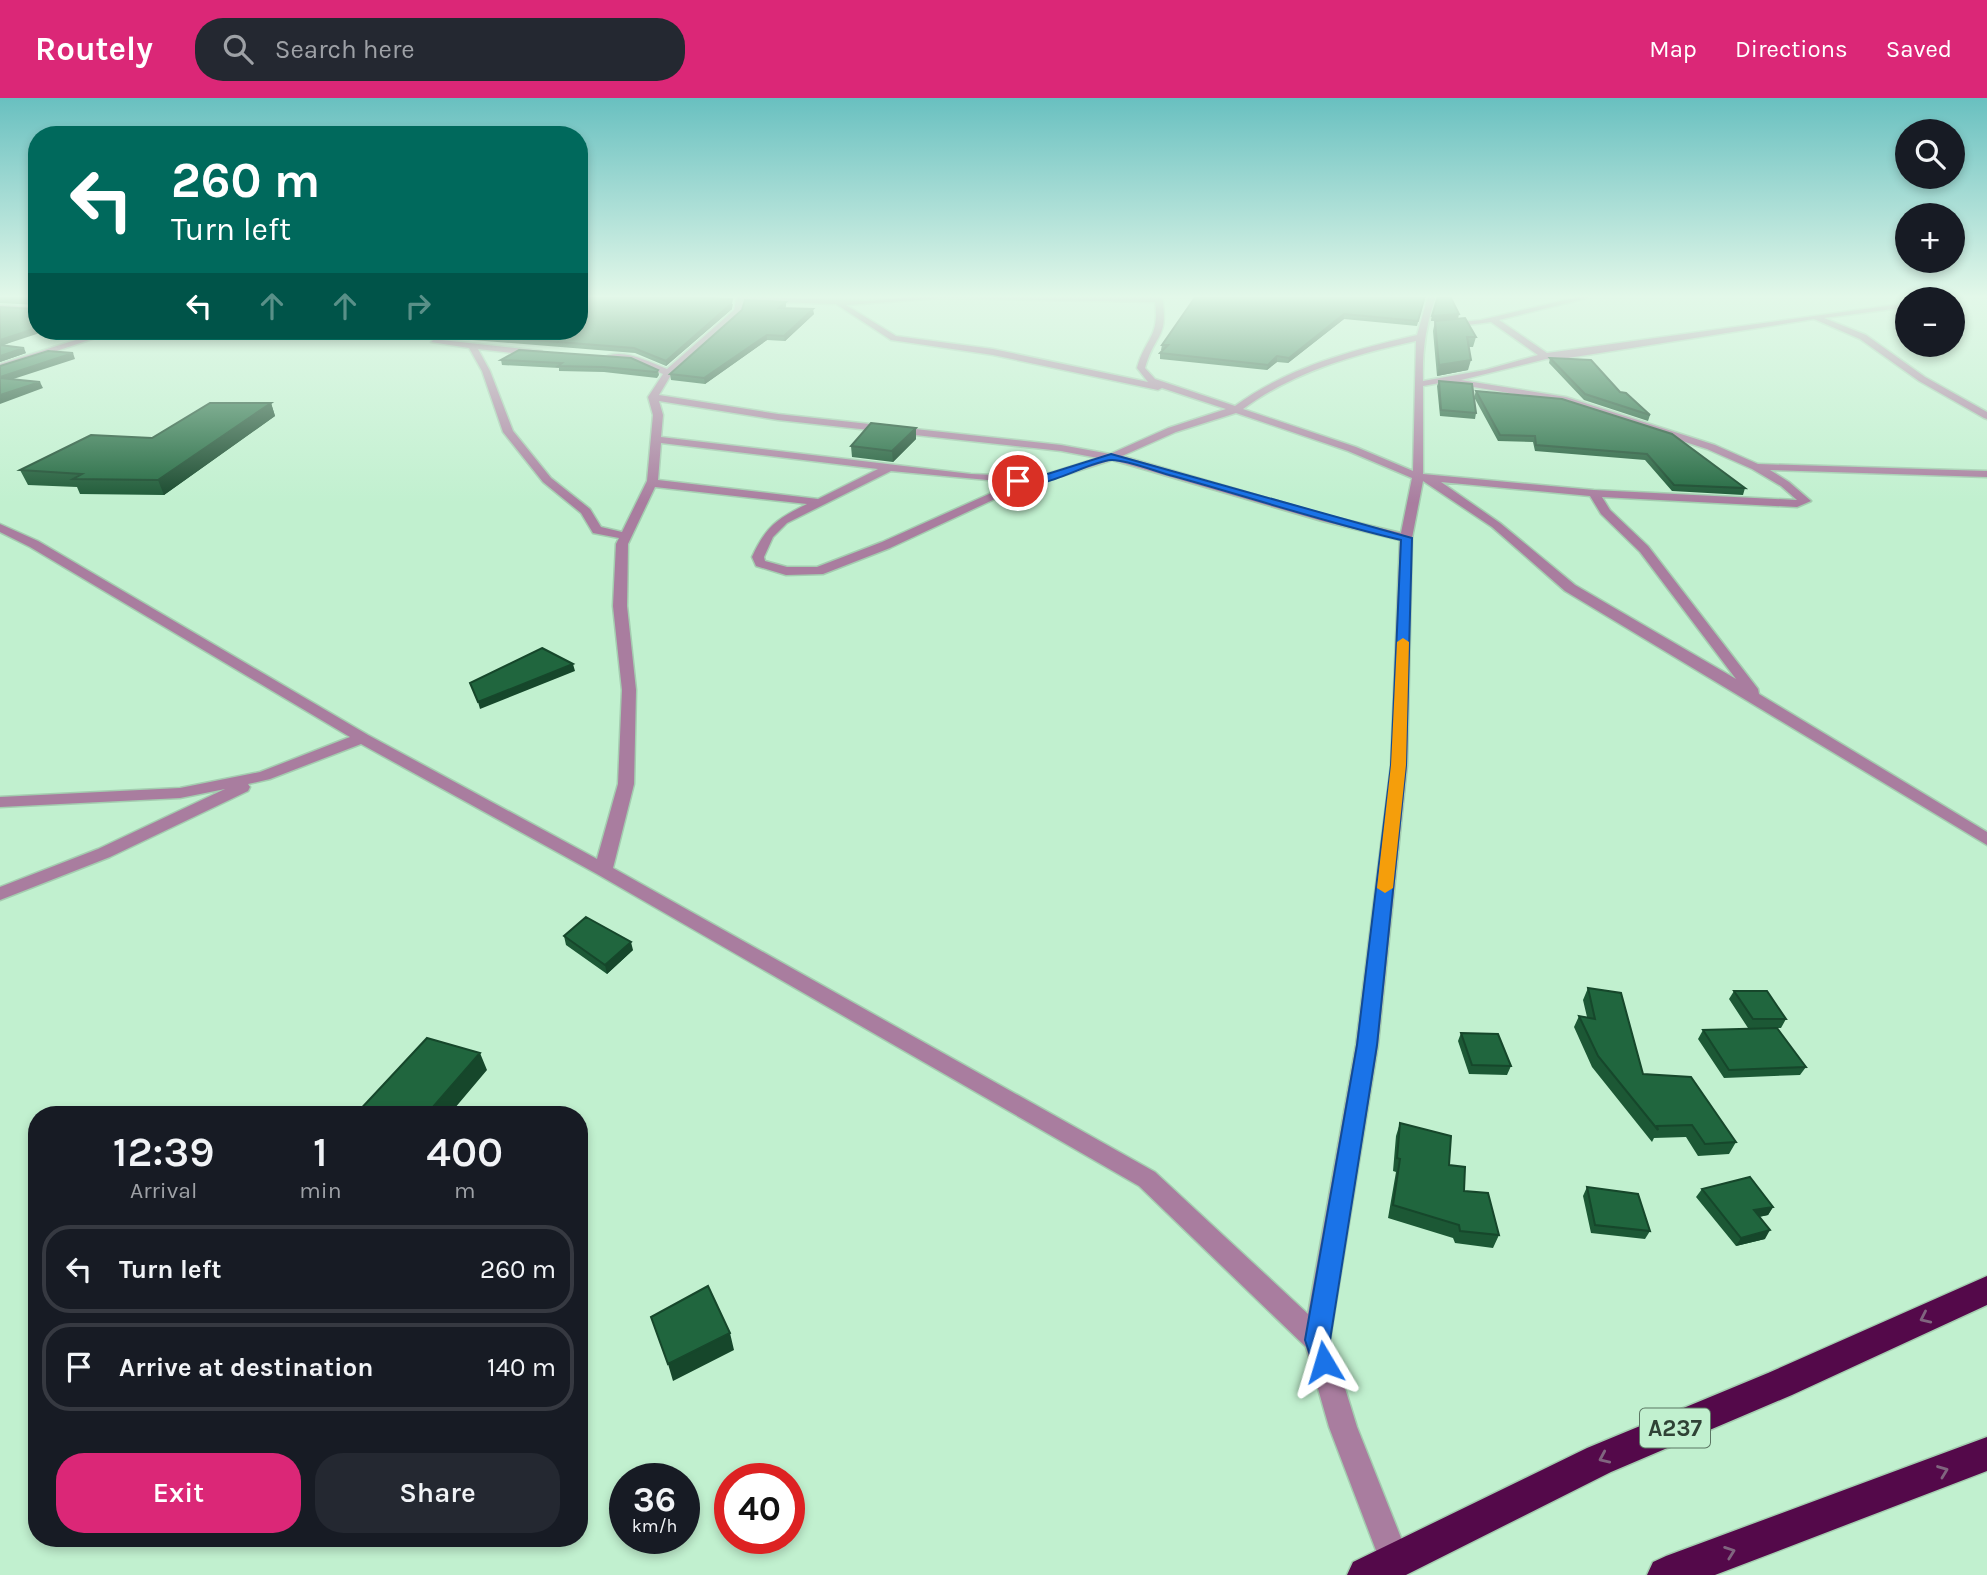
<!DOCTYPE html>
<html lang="en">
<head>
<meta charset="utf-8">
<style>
  body { margin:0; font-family:Karla,sans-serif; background:#242831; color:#f1f3f6; height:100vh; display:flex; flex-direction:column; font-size:26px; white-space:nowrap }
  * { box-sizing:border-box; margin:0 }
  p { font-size:23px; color:#9ea1a6 }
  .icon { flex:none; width:38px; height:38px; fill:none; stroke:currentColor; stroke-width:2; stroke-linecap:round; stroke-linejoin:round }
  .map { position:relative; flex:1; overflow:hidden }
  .side { position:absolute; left:28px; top:1008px; width:560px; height:441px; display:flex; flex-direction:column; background:#171b24; border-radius:28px; box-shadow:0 4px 10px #0003 }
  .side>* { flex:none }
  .guide { position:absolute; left:28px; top:28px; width:560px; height:214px; border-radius:28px; box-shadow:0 4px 10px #0003; background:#00695c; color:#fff; overflow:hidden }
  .controls { position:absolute; left:1895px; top:21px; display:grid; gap:14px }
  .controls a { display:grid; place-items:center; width:70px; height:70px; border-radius:50%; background:#171b24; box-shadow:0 4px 10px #0003; font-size:35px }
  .speed { position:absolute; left:609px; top:1365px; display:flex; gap:14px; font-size:35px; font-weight:700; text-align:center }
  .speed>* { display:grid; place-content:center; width:91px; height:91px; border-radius:50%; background:#171b24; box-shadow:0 4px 10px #0003; line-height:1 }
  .speed small { font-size:18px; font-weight:400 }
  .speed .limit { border:10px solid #d22; background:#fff; color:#111 }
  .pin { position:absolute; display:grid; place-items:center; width:60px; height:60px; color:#fff; margin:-30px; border:4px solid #fff; border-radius:50%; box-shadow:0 2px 7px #0007 }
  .me { position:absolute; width:77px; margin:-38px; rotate:353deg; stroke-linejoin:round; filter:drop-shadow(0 0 5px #0008) }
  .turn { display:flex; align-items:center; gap:24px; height:147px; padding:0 28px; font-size:32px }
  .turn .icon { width:91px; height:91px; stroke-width:2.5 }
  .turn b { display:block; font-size:49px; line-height:60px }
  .lanes { display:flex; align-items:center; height:66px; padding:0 28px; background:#0003; justify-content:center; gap:35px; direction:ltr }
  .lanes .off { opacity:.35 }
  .eta { display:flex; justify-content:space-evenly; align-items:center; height:119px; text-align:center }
  .eta b { font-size:42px; font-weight:600; line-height:49px }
  .button { display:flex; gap:14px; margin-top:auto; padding:14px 28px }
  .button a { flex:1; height:80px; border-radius:28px; background:#db2777; color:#fff; font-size:28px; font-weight:600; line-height:80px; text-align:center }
  .button a+a { background:#242831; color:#f1f3f6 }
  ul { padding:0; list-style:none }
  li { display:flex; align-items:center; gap:21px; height:88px; margin:0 14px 10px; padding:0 14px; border:4px solid #363941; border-radius:28px }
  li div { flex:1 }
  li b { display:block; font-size:26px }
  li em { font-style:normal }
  header { display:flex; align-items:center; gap:42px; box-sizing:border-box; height:98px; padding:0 35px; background:#db2777; color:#fff }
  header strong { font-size:33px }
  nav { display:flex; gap:38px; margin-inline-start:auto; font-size:24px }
  .search { width:490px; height:63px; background:#242831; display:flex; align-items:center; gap:18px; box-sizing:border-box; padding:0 24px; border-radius:28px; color:#9ea1a6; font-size:26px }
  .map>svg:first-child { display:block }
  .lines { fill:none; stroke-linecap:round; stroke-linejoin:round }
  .minor-casing { stroke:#a4cdb0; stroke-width:3 }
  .highway-casing { stroke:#a4cdb0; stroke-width:3 }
  .minor { fill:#a97d9f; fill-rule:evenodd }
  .highway { fill:#54094a; fill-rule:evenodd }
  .wall { fill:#1c5835 }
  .shaded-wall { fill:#16472b }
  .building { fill:#20663e; stroke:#16472b; stroke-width:2 }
  .oneway { stroke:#80657f }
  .route { fill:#1a73e8; stroke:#114b97; stroke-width:2 }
  .slow { fill:#f59e0b }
  .labels { text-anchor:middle; stroke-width:7; stroke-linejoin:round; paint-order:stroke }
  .shield { fill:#c1f0cf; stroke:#5b7663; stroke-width:2 }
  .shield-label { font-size:23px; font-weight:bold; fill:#2f4235 }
</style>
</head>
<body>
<header>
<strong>Routely</strong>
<div class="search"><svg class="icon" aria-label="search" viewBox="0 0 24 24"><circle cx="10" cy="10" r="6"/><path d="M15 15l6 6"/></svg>Search here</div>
<nav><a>Map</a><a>Directions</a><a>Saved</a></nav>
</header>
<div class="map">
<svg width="1987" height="1477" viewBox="0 0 1987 1477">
  <rect width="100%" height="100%" fill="#c1f0cf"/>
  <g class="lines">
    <g class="minor-casing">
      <path id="minor" d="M737 198 867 203 919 198H1162C1169 242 1155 234 1145 270L1155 281 1235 308C1288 269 1353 252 1417 237L1428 198H1436C1426 227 1422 252 1423 283L1485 272 1538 257 1491 224 1444 230 1441 226 1481 222 1582 198H1595L1499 222 1547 255 1908 205V209L1824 220 1866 237 1925 279 1987 314V321L1984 320 1919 283 1860 241 1814 221 1568 260 1546 261 1461 282 1566 299 1715 347 1758 366 1987 373V379L1770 372 1789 384 1811 403 1797 409 1602 399 1610 412 1648 448 1758 591 1759 596 1987 734V747L1565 493 1492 429 1423 383 1412 440 1407 667 1378 947 1330 1242 1357 1329 1411 1465 1407 1476H1385L1329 1329 1306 1249 1139 1088 597 776 361 646 270 681 248 686 250 689 248 693 110 759 0 802V789L98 751 225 691 180 700 0 709V699L180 690 260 674 350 639 30 449 0 434V426L38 443 368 637 597 761 618 686 622 592 613 508 616 446 619 440 593 435 581 415 543 384 503 334 482 273 469 250 431 244 442 233H450L442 242 542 253 539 258 478 251 490 273 513 333 551 380 590 411 601 429 622 434 647 383 653 317 648 299 663 276 633 263 605 259C623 250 649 264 667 271L734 212ZM943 200 1155 204C1160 239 1145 240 1137 270L1148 284 993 251 896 238 846 207ZM744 203 836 206 891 242 993 257 1158 292 1162 290 1226 311 1168 330 1110 356 1061 347 778 316 659 297 671 277 741 215ZM1416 243 1413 373 1356 349 1243 311C1293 274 1356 256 1416 243ZM1445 284 1561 304 1707 351 1752 371 1781 388 1797 402 1594 392 1423 376V288ZM659 303 778 322 1061 353 1098 360 1038 379 971 376 661 339 663 317ZM1236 315 1348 353 1412 380 1401 435 1329 418 1122 358 1176 334ZM661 345 878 371 818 401 658 382ZM1112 362 1322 423 1400 442 1391 667 1356 947 1308 1216 1155 1074 613 770 634 686 636 592 627 508 628 446 655 389 807 406C777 421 766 428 752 459L756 468 786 477 823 476 890 450 997 400 1022 385 1043 384ZM891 373 1009 384 989 396 882 444 817 469H787L765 463 764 459 773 439 787 425ZM1441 384 1590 398 1601 416 1640 454 1736 581 1575 487 1500 425Z
        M0 207 37 209V213L0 211Z
        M104 233H116L0 272V266Z"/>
    </g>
    <g class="highway-casing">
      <path id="highway" d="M1987 1178V1207L1792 1297 1611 1374 1406 1477H1347L1353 1464 1587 1350 1768 1275Z
        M1987 1339V1373L1715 1477H1647L1653 1464 1666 1458Z"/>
    </g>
    <use href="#minor" class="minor"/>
    <use href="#highway" class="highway"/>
  </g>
  <path class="wall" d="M0 198H37V233L4 247 26 255 0 264V209L35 211 36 207 0 205Z
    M579 198H689L688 199 733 206 732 211 666 268 635 255 447 240 445 235Z
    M1425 198 1417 228 1344 221 1288 265 1277 264 1267 272 1160 261V255L1163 252H1161L1162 247Z
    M786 204V209L785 210 814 216 785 243 767 242 705 286 671 282 670 276Z
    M1432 218 1458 220 1476 239 1473 249H1469L1468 272 1437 278 1433 233 1435 223H1438H1431Z
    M519 252 658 272 659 277 657 280 604 274 559 273V270L502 267 501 262Z
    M1550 260 1620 294 1650 317 1648 323 1584 302 1549 265Z
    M1439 283 1476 315 1475 321 1440 318 1437 288Z
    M1476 293 1745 390 1743 397 1672 393 1645 362 1535 353 1533 344 1498 343 1474 299Z
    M271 305 275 318 164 397 80 396 77 389 28 387 20 372 152 340Z
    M916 341 893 364 852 359 851 348Z
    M564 838 633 852 607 876 566 847Z
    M1588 890 1643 976 1736 1044 1729 1056 1698 1058 1686 1039 1654 1040 1652 1044 1592 969 1574 929 1579 918 1587 919 1583 902Z
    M1734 893 1786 921 1781 930H1748L1729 901Z
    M1703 932 1806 969 1800 977 1724 980 1698 941Z
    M1461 935 1511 968 1507 977 1469 976 1458 943Z
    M1400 1025 1449 1067 1464 1093 1499 1137 1493 1150 1455 1145 1453 1140 1388 1120 1396 1074 1393 1073 1396 1038Z
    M1587 1089 1650 1133 1645 1141 1591 1135 1583 1098Z
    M1702 1091 1773 1109 1768 1117 1759 1119 1765 1141 1736 1148 1696 1099Z"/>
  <path class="shaded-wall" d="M732 201V211L666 268V263Z
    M813 211 814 216 785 243 784 238Z
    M1344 216V221L1288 265 1289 260Z
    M1459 216 1458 221 1431 223 1432 218Z
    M37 230V233H46L0 248V242Z
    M767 237V242L705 286 704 280Z
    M24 250 26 255 0 264V258Z
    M73 255 75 261 1 285 0 279Z
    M1277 258V264L1267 272 1268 267Z
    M1471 262 1468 272 1437 278 1439 267Z
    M40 284 43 290 0 306V297Z
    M271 305 275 318 164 397 158 382Z
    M916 330V341L893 364 892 353Z
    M573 566 575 573 480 611 478 604Z
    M631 844 633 852 607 876 605 867Z
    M480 955 487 972 449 1017H426Z
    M1773 1109 1768 1117 1748 1121 1754 1112Z
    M1770 1132 1765 1141 1736 1148 1741 1140Z
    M730 1235 734 1252 673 1283 668 1266Z"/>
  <path class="building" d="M0 198H37V230L0 242V209L35 211 37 202 0 200Z
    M579 198H683L681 199 732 201 731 206 666 263 634 250 445 235 451 233H579Z
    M1196 198H1425L1418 223 1344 216 1289 260 1277 258 1268 267 1160 255 1168 247H1162Z
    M1438 198H1450L1459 216 1432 218Z
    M745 202 786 204 779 210 813 211 784 238 767 237 704 280 670 276 742 212Z
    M1465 220 1476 239H1467L1471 262 1439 267 1435 223Z
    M0 247 24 250 0 258Z
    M519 252 631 260 658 272 656 274 603 269 558 268 562 265 501 262Z
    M48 253 73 255 0 279V268Z
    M1550 260 1591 262 1620 294 1626 295 1650 317 1585 296Z
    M0 280 40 284 0 297Z
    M1439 283 1472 286 1476 315 1441 312Z
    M1476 293 1562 301 1672 336 1745 390 1674 387 1647 356 1536 347 1535 338 1500 337Z
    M210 305H271L158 382 73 381 82 376 20 372 91 337 152 340Z
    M871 325 916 330 892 353 851 348Z
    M542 550 573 566 478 604 470 585Z
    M586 819 631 844 605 867 564 838Z
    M1588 890 1621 895 1643 976 1691 979 1736 1044 1705 1046 1692 1027 1657 1028 1658 1032 1598 958 1579 918 1595 921Z
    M1734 893H1767L1786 921H1753Z
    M1777 930 1806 969 1729 972 1703 932Z
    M1461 935 1498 936 1511 968 1472 967Z
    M427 940 480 955 426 1017H355Z
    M1400 1025 1451 1038 1449 1067 1465 1069 1464 1093 1488 1095 1499 1137 1460 1133 1459 1127 1393 1107 1400 1061 1397 1060Z
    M1750 1079 1773 1109 1754 1112 1770 1132 1741 1140 1702 1091Z
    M1587 1089 1638 1096 1650 1133 1595 1127Z
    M708 1188 730 1235 668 1266 651 1219Z"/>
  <defs><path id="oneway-chevron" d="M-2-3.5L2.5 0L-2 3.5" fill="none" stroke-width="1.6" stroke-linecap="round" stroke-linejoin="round" transform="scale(1.75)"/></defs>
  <g class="oneway">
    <use href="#oneway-chevron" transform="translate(1925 1220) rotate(155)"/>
    <use href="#oneway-chevron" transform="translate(1604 1360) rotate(156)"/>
    <use href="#oneway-chevron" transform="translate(1943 1373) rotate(-21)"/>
    <use href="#oneway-chevron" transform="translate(1730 1454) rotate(-20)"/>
  </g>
  <linearGradient id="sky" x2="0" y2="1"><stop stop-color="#69c0c0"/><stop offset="0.49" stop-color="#e3f8e9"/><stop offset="1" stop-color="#e3f8e9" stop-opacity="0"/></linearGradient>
  <rect width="1987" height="405" fill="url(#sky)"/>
  <path class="route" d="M1111 356 1412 440 1406 667 1377 947 1330 1242 1336 1264 1333 1272 1324 1276 1315 1272 1305 1242 1357 947 1391 667 1401 442C1324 424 1249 399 1173 378 1157 374 1125 361 1111 362 1085 364 1036 398 1013 383L1018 380 1038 379Z"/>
  <path class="slow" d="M1403 540 1409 544 1406 667 1393 790 1385 795 1377 790 1391 667 1397 544Z"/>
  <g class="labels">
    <rect class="shield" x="1640" y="1310.5" width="70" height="39" rx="5"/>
    <g class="shield-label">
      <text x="1675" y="1338">A237</text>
    </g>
  </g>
</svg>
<div class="controls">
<a><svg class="icon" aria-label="search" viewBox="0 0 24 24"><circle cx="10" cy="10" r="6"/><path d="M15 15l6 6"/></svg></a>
<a>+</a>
<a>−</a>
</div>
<div class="speed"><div>36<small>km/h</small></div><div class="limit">40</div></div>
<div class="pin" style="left:1018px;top:383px;background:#d93025"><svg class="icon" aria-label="arrive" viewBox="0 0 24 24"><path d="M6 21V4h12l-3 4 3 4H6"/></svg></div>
<svg class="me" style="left:1324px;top:1264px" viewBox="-20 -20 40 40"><path d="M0-17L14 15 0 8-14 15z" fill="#1a73e8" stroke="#fff" stroke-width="4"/></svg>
<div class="guide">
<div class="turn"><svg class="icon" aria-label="left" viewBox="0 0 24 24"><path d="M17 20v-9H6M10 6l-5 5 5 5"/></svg><div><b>260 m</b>Turn left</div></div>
<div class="lanes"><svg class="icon" aria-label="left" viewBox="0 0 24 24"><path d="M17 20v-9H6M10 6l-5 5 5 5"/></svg><svg class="icon off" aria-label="ahead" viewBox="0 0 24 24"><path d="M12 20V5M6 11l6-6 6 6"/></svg><svg class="icon off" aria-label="ahead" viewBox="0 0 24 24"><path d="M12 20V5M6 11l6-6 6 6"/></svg><svg class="icon off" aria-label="right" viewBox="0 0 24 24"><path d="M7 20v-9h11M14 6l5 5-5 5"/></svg></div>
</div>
<section class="side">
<div class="eta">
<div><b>12:39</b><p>Arrival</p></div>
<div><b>1</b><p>min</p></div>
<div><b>400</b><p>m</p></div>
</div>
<ul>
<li><svg class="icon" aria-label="left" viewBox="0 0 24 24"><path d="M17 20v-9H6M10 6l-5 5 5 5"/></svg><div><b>Turn left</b></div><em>260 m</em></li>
<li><svg class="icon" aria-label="arrive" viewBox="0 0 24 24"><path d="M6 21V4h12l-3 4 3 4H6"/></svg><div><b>Arrive at destination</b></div><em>140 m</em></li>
</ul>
<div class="button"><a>Exit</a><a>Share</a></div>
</section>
</div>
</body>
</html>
